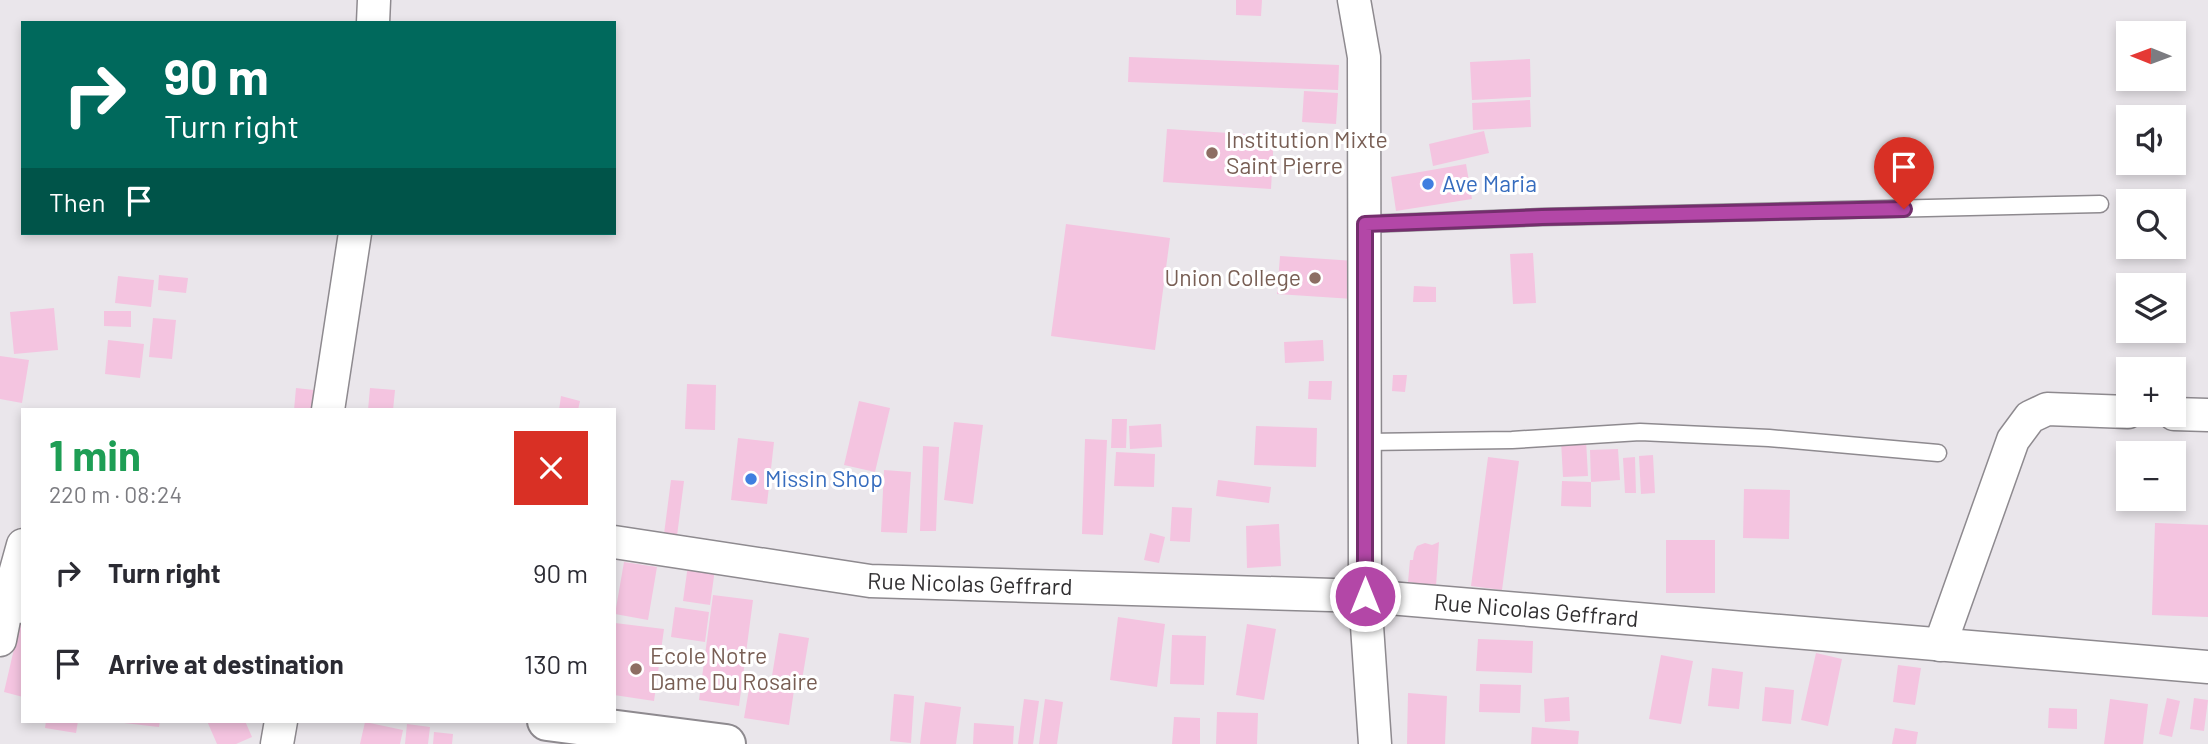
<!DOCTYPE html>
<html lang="en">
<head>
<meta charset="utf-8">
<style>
  body { margin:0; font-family:Barlow,sans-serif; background:#f7f7f7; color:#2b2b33; height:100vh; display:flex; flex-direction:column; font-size:26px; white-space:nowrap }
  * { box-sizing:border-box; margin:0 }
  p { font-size:23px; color:#7c7c81 }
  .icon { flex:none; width:38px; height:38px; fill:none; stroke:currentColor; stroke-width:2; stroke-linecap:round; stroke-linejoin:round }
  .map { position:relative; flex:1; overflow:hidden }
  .panel { position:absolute; left:21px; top:408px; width:595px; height:315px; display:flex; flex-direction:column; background:#fff; border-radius:0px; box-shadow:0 4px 10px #0003 }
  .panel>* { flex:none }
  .top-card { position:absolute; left:21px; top:21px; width:595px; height:214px; border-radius:0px; box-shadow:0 4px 10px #0003; background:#00695c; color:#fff; overflow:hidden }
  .needle { width:46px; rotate:271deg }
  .fabs { position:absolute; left:2116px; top:21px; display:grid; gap:14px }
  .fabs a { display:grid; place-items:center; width:70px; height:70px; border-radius:0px; background:#fff; box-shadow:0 4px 10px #0003; font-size:35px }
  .pin { position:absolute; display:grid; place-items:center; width:60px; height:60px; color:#fff; margin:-72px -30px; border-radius:50% 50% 50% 0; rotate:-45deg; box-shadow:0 0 7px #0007 }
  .pin .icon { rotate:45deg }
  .me { position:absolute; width:77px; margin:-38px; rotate:0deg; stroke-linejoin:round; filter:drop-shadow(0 0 5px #0008) }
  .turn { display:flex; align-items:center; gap:24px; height:147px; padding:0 28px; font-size:32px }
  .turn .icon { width:91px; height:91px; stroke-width:2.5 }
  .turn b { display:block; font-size:49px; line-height:60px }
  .then { display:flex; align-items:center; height:66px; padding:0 28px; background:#0003; gap:14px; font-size:26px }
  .round { display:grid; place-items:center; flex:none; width:74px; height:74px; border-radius:0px; background:#f7f7f7 }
  .headline { display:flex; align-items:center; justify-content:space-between; height:119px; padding:0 28px }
  h1 { font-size:42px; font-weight:700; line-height:52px; color:#1e9e55 }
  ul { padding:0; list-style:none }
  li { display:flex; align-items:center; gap:21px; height:91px; padding:0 28px }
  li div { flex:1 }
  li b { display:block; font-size:26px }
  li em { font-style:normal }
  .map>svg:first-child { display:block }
  .building { fill:#f4c4e0 }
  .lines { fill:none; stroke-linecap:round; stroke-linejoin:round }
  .service-casing { stroke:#8e8a8f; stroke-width:19 }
  .minor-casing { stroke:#8e8a8f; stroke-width:35 }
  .tertiary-casing { stroke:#8e8a8f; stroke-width:42 }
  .service { stroke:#fff; stroke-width:16 }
  .minor { stroke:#fff; stroke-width:32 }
  .tertiary { stroke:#fff; stroke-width:38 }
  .route-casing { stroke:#742e6d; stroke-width:18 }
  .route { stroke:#b347a7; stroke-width:12 }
  .education-dot { fill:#8d6e63; stroke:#fff; stroke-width:2.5 }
  .shop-dot { fill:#3f7fe0; stroke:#fff; stroke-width:2.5 }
  .labels { text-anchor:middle; stroke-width:6; stroke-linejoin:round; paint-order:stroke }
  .education-label { font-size:23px; fill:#785e54; stroke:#fff; text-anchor:start }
  .shop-label { font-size:23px; fill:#366cbe; stroke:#fff; text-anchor:start }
  .street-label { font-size:23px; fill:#312f31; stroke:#fff }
</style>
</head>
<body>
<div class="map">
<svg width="2208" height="744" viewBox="0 0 2208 744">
  <rect width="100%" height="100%" fill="#eae6eb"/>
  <path class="building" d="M1236 0H1262L1261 16 1236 15Z
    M1129 57 1339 65 1338 90 1128 82Z
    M1530 59 1531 97 1472 100 1470 62Z
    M1304 91 1338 93 1336 124 1302 122Z
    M1530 100 1531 127 1473 130 1472 103Z
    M1167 129 1274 136 1271 189 1163 182Z
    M1484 131 1489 153 1433 166 1429 144Z
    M1466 164 1472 199 1396 211 1391 177Z
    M1066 224 1170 238 1155 350 1051 336Z
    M1533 253 1536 303 1513 304 1510 254Z
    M1280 256 1355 261 1353 299 1277 294Z
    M159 275 188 278 186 293 158 290Z
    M118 276 154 280 151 307 115 303Z
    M1414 286 1436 287V302H1413Z
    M54 308 58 350 14 354 10 312Z
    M104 311H131V327L104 326Z
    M153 318 176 320 172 359 149 357Z
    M108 340 144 344 140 378 105 374Z
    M1323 340 1324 361 1285 363 1284 342Z
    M0 356 29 360 22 403 0 399Z
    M1393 375H1407L1405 392 1392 391Z
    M1309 381H1332L1331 400 1308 399Z
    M687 384 716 385 715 430 685 429Z
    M296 388 314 390 312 410H294Z
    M370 388 395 390 393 410H368Z
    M561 396 580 401 578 410H559Z
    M859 401 890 408 875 472 844 465Z
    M1112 419H1127L1126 448H1111Z
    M954 422 983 425 973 504 944 500Z
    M1161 424 1162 447 1130 449 1129 426Z
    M1256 426 1317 428 1316 467 1254 465Z
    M738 438 774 442 767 504 731 500Z
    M1085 439 1107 440 1103 535 1082 534Z
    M1586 440 1588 476 1563 477 1561 441Z
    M923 446 939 447 936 531H920Z
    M1618 449 1620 480 1591 482 1590 450Z
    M1116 452 1155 454 1154 487 1114 486Z
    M1653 455 1655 493 1641 494 1639 456Z
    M1488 457 1519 461 1502 590 1471 586Z
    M1635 457 1636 493H1625L1623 458Z
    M884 470 911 472 907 533 881 532Z
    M671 480 684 481 677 536 664 534Z
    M1218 480 1271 487 1269 503 1216 496Z
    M1562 481 1591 482V507L1561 506Z
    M1744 489 1790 490 1789 539 1743 538Z
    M1172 507 1192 508 1190 542 1170 541Z
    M2155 523 2208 525V617L2152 615Z
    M1279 524 1281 566 1247 568 1246 526Z
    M1150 533 1165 537 1159 563 1144 560Z
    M1666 540H1715V593H1666Z
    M1439 542 1436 586 1408 582 1410 560H1413L1414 552 1417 546 1425 543 1432 545Z
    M624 562 657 567 648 620 615 614Z
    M688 565 715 569 710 605 683 601Z
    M713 595 753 600 739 706 699 700Z
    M675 607 709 612 705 642 671 637Z
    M1118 617 1165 624 1157 687 1110 680Z
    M20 623H23V697L4 692Z
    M615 623 664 629 654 701 614 695Z
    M1247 624 1276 629 1264 700 1236 695Z
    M779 633 809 638 801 686 771 682Z
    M1172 635 1206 636 1204 685 1170 684Z
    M1478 639 1533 641 1532 673 1476 671Z
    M1816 653 1842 659 1828 726 1801 720Z
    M1661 655 1693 661 1681 724 1649 719Z
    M1898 665 1921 668 1915 705 1893 702Z
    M1712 668 1743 672 1739 709 1708 706Z
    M750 683 794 690 789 725 744 718Z
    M1480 684 1521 685 1520 713 1479 712Z
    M1765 687 1794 690 1791 724 1762 721Z
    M1408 693 1447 696 1445 744H1407Z
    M894 694 914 696 911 743 890 741Z
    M1569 697 1570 721 1545 722 1544 699Z
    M2167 698 2180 701 2172 737 2159 734Z
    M2194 698 2208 700 2204 731 2190 729Z
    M1024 699 1039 701 1033 744H1018Z
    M1045 699 1063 702 1057 744H1039Z
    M2110 699 2148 704 2143 744H2104Z
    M925 702 961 707 956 744H920Z
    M2049 708 2077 709V729L2048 728Z
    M1217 712 1258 713 1257 744H1216Z
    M1174 717 1200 718V744H1172Z
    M46 721H78L76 733 45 728Z
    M124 721H160L159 727 124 723Z
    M207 721H245L252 737 236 744H217Z
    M365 722 403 730 400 744H360Z
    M974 723 1014 726 1013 744H973Z
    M407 724 430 727 428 744H405Z
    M1532 727 1579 731 1578 744H1531Z
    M1895 728 1918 732 1916 744H1892Z
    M434 732 453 734 452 744H433Z"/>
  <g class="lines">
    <g class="service-casing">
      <path id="service" d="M1365 224 1542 217 2100 204
        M1366 442 1512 440 1640 432 1769 438 1938 453"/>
    </g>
    <g class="minor-casing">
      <g id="minor">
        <path d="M1354 0 1364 57 1365 596 1375 744"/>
        <path d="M373 23 374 0"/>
        <path d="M328 410 355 233"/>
        <path d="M2174 414 2208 415"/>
        <path id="s1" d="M614 542 870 581 1365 596 2208 667"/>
        <path d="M0 640 8 599 23 545"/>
        <path d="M1940 645 2013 440 2030 417 2047 409 2128 412"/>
        <path d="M277 744 281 721"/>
      </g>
    </g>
    <g class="tertiary-casing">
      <path id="tertiary" d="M0 597 23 604
        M547 721 726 744"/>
    </g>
    <use href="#service" class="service"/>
    <use href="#minor" class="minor"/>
    <use href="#tertiary" class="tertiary"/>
  </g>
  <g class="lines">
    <g class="route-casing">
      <path id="route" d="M1365 596V224L1542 217 1904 209"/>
    </g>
    <use href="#route" class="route"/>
  </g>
  <g class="education-dot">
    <circle cx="1212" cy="153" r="7"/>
    <circle cx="1315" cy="278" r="7"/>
    <circle cx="636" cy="669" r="7"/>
  </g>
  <g class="shop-dot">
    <circle cx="1428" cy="184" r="7"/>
    <circle cx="751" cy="479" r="7"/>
  </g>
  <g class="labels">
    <g class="education-label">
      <text x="1226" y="148">Institution Mixte<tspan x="1226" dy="26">Saint Pierre</tspan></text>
      <text x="1301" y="286" text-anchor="end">Union College</text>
      <text x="650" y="664">Ecole Notre<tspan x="650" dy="26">Dame Du Rosaire</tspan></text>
    </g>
    <g class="shop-label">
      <text x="1442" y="192">Ave Maria</text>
      <text x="765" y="487">Missin Shop</text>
    </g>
    <g class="street-label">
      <text dy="8" stroke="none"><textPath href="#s1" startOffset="359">Rue Nicolas Geffrard</textPath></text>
      <text dy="8" stroke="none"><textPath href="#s1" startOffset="926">Rue Nicolas Geffrard</textPath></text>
    </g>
  </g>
</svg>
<div class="fabs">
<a><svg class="needle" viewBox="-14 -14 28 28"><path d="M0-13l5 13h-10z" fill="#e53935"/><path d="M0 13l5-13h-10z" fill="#7c7c81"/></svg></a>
<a><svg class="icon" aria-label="sound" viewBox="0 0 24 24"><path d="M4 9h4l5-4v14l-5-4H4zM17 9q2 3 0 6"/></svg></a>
<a><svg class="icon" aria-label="search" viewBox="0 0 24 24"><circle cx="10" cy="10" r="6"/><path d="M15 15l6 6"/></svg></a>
<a><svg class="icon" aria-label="layers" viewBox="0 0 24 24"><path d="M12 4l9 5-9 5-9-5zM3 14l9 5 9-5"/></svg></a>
<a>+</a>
<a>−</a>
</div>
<div class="pin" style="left:1904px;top:209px;background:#d93025"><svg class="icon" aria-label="arrive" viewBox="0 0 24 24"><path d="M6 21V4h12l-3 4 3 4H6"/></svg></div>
<svg class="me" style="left:1365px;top:596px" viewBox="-20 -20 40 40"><circle r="17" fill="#b347a7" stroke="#fff" stroke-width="3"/><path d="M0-11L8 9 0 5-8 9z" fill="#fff"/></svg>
<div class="top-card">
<div class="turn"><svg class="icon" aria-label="right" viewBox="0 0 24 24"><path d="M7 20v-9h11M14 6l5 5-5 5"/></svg><div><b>90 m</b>Turn right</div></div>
<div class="then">Then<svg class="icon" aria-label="arrive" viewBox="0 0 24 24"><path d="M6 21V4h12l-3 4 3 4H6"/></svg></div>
</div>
<section class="panel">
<div class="headline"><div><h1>1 min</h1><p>220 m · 08:24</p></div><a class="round" style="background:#d93025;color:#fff"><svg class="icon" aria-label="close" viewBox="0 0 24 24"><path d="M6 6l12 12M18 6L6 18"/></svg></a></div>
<ul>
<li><svg class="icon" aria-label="right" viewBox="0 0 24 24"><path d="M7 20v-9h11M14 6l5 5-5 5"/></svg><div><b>Turn right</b></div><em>90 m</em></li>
<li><svg class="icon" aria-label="arrive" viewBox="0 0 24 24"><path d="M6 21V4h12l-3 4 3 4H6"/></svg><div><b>Arrive at destination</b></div><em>130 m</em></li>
</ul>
</section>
</div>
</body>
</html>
